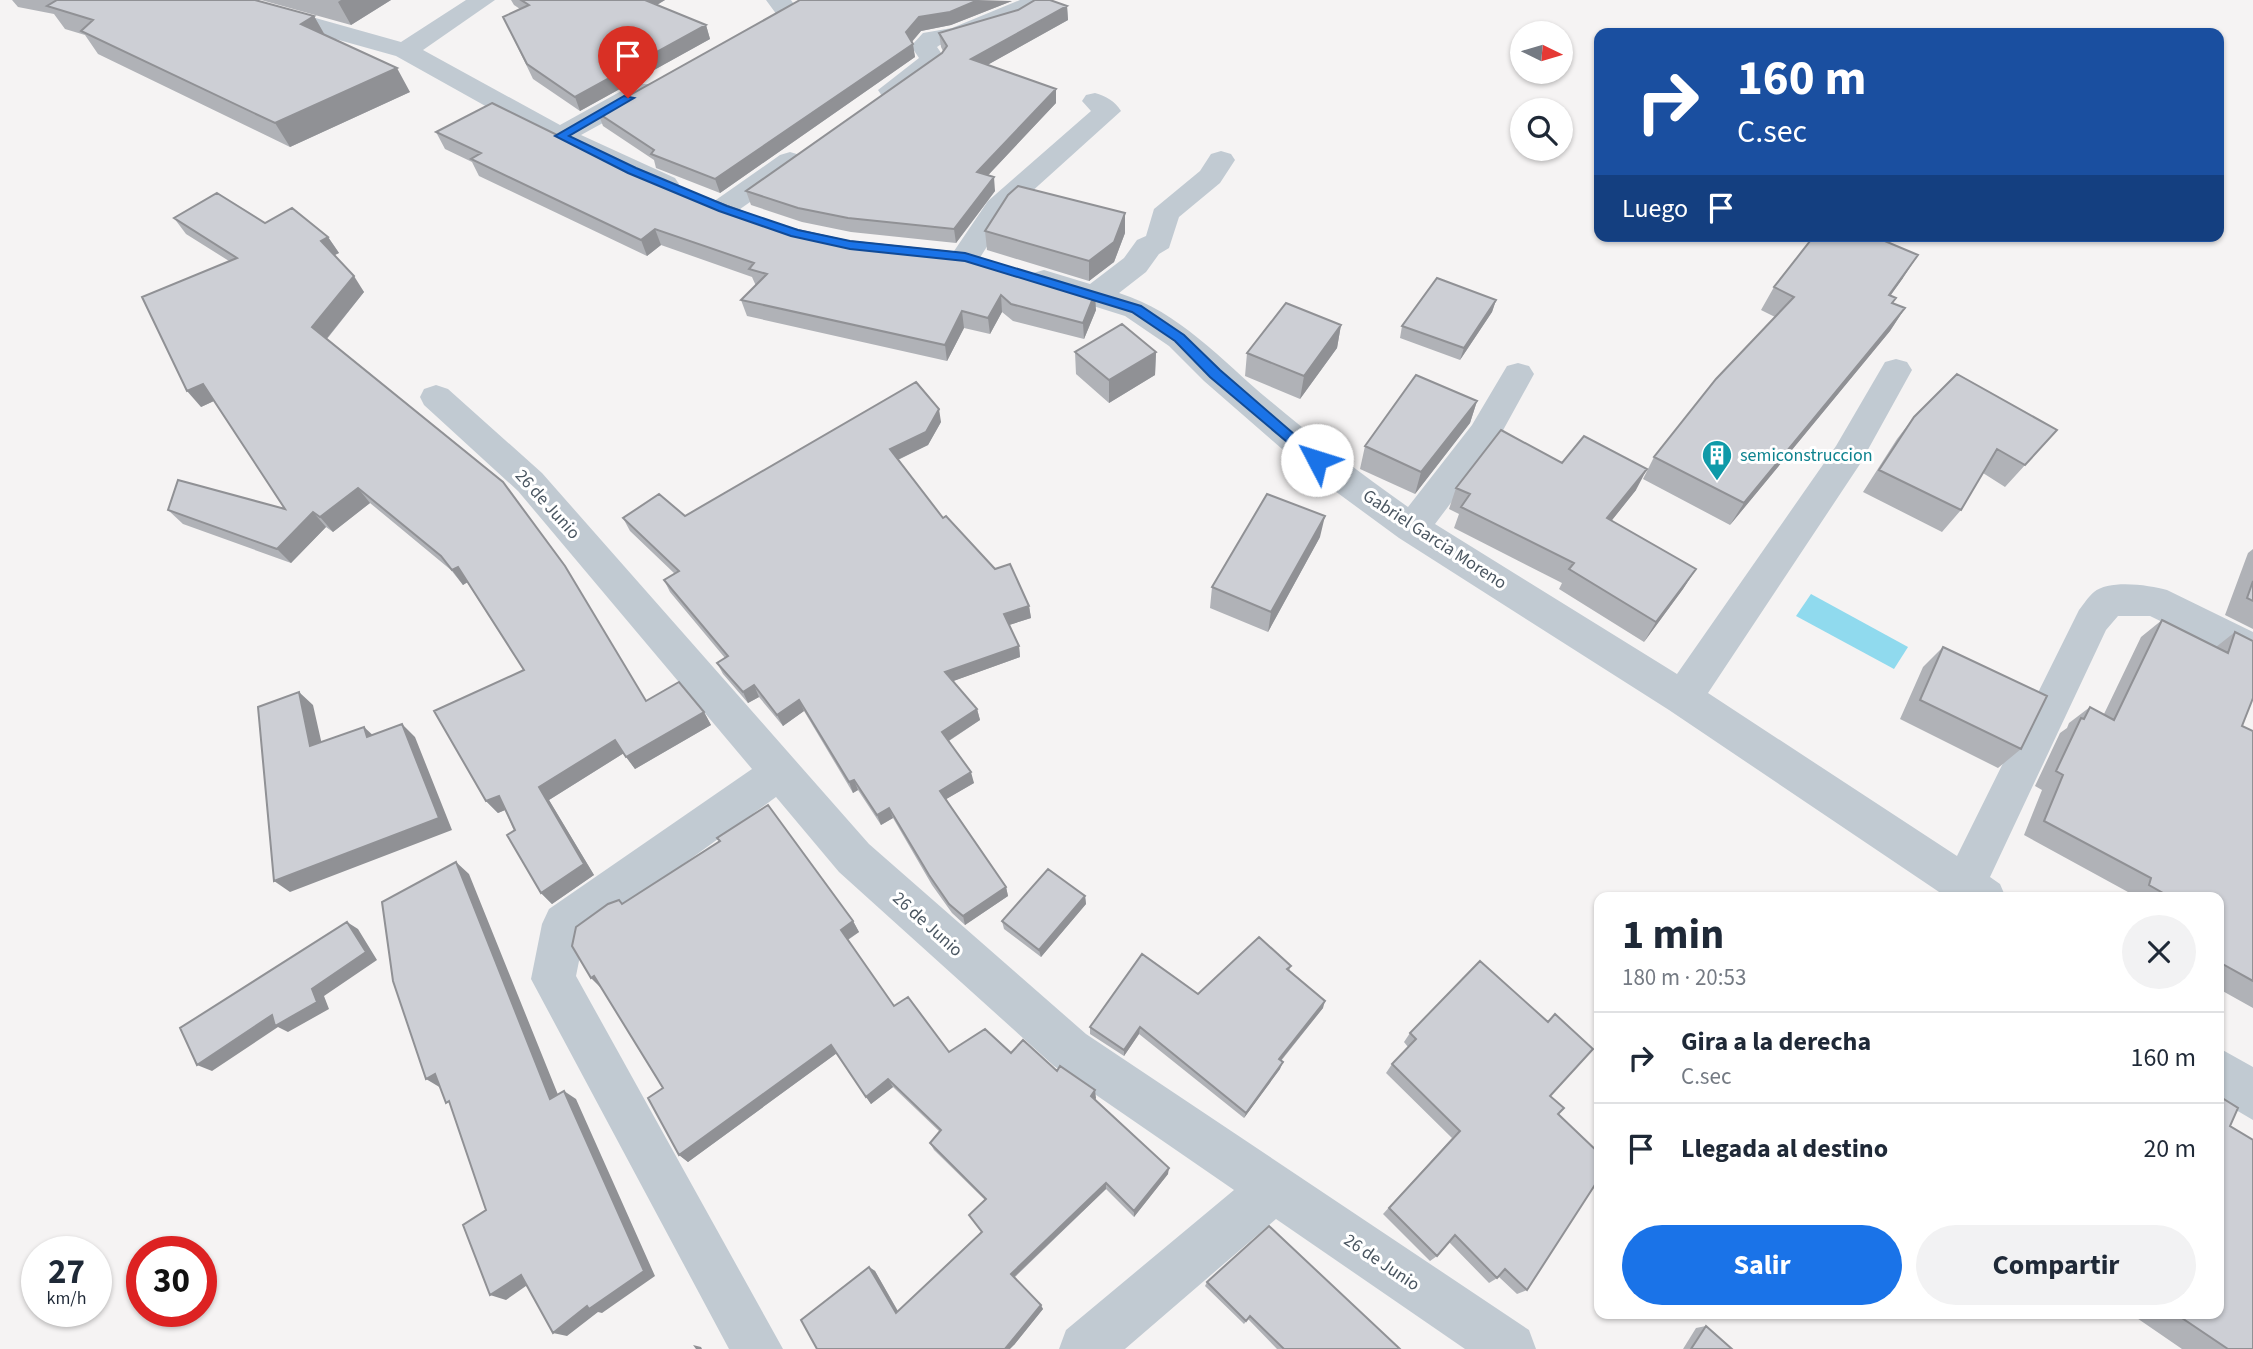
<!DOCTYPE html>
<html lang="es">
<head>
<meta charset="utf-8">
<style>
  body { margin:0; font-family:"Source Sans 3",sans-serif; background:#f2f2f3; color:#1f2937; height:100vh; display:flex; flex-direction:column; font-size:26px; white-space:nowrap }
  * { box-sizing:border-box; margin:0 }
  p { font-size:23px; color:#747a83 }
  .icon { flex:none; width:38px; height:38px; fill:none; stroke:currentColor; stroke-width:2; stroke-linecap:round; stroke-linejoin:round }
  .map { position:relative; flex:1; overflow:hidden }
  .side { position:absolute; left:1594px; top:892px; width:630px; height:427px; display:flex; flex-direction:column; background:#fff; border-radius:14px; box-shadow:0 2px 5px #0004 }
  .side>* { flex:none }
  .guide { position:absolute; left:1594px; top:28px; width:630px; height:214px; border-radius:14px; box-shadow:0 2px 5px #0004; background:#1a4fa0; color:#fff; overflow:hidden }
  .needle { width:46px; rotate:95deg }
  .buttons { position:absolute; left:1510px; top:21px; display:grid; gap:14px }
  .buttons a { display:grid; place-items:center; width:63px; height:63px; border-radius:50%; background:#fff; box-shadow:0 2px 5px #0004; font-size:35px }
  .speed { position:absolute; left:21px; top:1236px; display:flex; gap:14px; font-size:35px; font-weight:700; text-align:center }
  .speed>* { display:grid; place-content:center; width:91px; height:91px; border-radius:50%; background:#fff; box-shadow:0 2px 5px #0004; line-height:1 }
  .speed small { font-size:18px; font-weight:400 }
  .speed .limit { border:10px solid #d22; background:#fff; color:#111 }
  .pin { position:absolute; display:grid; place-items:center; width:60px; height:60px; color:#fff; margin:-72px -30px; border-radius:50% 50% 50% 0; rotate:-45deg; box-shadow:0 0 7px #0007 }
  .pin .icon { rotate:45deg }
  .me { position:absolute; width:77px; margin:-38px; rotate:310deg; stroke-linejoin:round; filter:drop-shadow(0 0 5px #0008) }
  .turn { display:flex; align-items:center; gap:24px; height:147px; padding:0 28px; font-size:32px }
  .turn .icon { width:91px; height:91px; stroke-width:2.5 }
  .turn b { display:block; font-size:49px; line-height:60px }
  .then { display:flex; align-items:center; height:66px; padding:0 28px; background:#0003; gap:14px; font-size:26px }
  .round { display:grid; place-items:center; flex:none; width:74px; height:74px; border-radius:37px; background:#f2f2f3 }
  .overview { display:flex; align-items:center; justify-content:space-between; height:119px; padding:0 28px }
  h1 { font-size:42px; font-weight:700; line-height:52px }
  .primary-button { display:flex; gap:14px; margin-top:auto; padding:14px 28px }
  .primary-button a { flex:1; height:80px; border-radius:42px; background:#1a73e8; color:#fff; font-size:28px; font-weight:700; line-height:80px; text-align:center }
  .primary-button a+a { background:#f2f2f3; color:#1f2937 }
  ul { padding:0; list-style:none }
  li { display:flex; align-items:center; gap:21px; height:91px; padding:0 28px; border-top:2px solid #e0e1e3 }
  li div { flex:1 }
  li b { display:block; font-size:26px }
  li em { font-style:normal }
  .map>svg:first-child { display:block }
  .water { fill:#90daee }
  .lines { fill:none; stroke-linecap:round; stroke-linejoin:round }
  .minor { fill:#c1cad2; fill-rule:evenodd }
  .wall { fill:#b0b2b7 }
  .shaded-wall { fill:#909195 }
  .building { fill:#cdcfd5; stroke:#909195; stroke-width:2 }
  .route { fill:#1a73e8; stroke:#114b97; stroke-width:2 }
  .labels { text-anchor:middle; stroke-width:6; stroke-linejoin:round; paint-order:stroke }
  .culture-label { font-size:18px; fill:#0d838f; stroke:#fff; text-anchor:start }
  .street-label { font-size:18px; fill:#4a5661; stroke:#fff }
</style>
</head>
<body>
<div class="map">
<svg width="2253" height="1349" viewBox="0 0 2253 1349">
  <rect width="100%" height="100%" fill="#f5f3f3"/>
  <path class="water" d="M1811 594 1908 647 1894 669 1796 616Z"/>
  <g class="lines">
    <path class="minor" d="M211 0H251L401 42 466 0H495L423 50 560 125 634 84H652L656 90 652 96 581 135 675 178 679 184 675 190 665 193 655 190 550 142 396 56 214 5Z
      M766 0H791L798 10 795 15H777Z
      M1020 0H1045C1043 4 1039 11 1035 14 1026 21 954 43 940 45L937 47 946 60 942 65 900 96H882L878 90 919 58 911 46 923 33 952 28Z
      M1095 93C1106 96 1115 101 1121 111L1008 213 976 264 965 267 954 264 950 257 988 201 1091 111 1082 101 1086 95Z
      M1221 151 1231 154 1235 160 1220 183 1179 217 1169 248 1159 254 1146 272 1119 293C1180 312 1221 360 1269 400 1314 438 1360 473 1408 507L1472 425 1507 366 1518 363 1529 366 1534 374 1496 443 1435 524 1677 674 1836 446 1885 362 1896 359 1907 362 1912 370 1860 464 1708 693 1957 856 2079 610C2083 605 2088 597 2094 592 2109 579 2150 585 2167 590L2253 632V666L2150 616H2118L2106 630 1990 877 2000 884 2006 898H1948L1669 710 1399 538 1305 469 1204 381 1169 346 1125 316 1033 287 1029 280 1033 273 1044 270 1090 284 1124 258 1137 240 1146 236 1154 209 1200 171 1211 154Z
      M790 152 800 155 804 161 800 167 733 214 723 217 713 214 709 208 713 202 780 155Z
      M436 385 448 389 542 473 869 844 1086 1034 1529 1330 1536 1349H1465L1276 1219 1125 1349H1059L1066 1330 1234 1190 1054 1066 839 872 776 797 584 936 576 976 783 1349H729L531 979 542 924 549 909 752 769 518 491 424 405 420 397 424 389Z
      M2219 1048 2253 1067V1120L2219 1100Z"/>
  </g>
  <path class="wall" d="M12 0H255L314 16 325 35 410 92 290 147 98 54 85 35 65 29 54 14 18 7Z
    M261 0H391L351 25Z
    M511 0H665L657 5 706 25 710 39 580 111 533 79 503 17 520 9 514 5Z
    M800 0 1012 1 951 25 921 31 912 42 915 57 720 193 656 168 654 160 603 126 598 113Z
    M1067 6 1068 20 987 65 1056 103 988 175 995 191 956 243 851 232 802 222 751 205 746 191 942 53 943 51 941 47 939 33Z
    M436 132 614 163 780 226 1096 310 1084 339 1013 321 1002 312 990 334 964 328 947 361 747 316 741 300 756 286 752 277 661 245 647 256 479 176 472 162 445 149Z
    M1125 213V233L1114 262 1089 281 987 250 985 231Z
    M174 218 265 223 328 237 339 253 334 255 364 292 327 339 646 700 704 712 711 725 635 769 624 753 549 800 594 875 552 904 541 893 505 810 498 813 486 801 524 670 467 582 463 585 451 570 370 503 333 532 326 527 291 563 183 524 168 510 285 509 214 401 201 407 229 261 186 234Z
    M1903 278 1891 295 1893 303 1905 308 1890 331 1730 525 1643 479 1654 457 1775 317 1761 310 1774 287Z
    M1496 300 1492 312 1460 360 1400 338 1402 326Z
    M1341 325 1337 348 1300 399 1245 376 1247 353Z
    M1075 352H1156L1155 375 1109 403 1076 374Z
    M1477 401 1470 423 1415 494 1360 469 1365 446Z
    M1914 417 2057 430 2005 487 1983 473 1961 510 1942 532 1863 492 1897 439Z
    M941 422 928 445 898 460 943 518 1029 606 1031 618 1009 625 1019 646 1020 657 953 681 977 709 980 720 949 741 974 783 946 799 1006 887 1008 896 965 925 952 913 932 885 893 818 881 825 858 790 853 793 804 711 783 726 759 697 748 703 723 674 717 663 725 658 670 592 664 580 675 574 630 531 623 518 685 516Z
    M1562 463 1636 490 1611 521 1696 569 1683 589 1644 642 1559 589 1562 583 1454 528 1459 514 1449 509 1456 488Z
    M1320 537 1268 632 1210 608 1212 587Z
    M2253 549V629L2225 615 2248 553Z
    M2162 620 2216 647 2235 632 2242 726 2253 731V1008L2219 989V898H2125L2128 892 2024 835 2042 790 2035 786 2060 733 2067 728 2069 723 2090 707 2104 714 2141 637Z
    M1943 647 2021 749 1998 768 1900 719 1923 667Z
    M1085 896 1086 904 1041 957 1004 929 1002 921Z
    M623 904 853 921 859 932 848 940 894 1006 949 1052 1011 1053 1057 1071 1096 1098 1095 1100 1168 1174 1134 1217 1106 1189 1014 1278 1043 1309 1014 1345 817 1349 869 1267 875 1271 898 1311 981 1232 985 1200 934 1150 930 1143 940 1132 893 1087 871 1104 837 1053 688 1162 679 1155 663 1088Z
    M1291 966 1289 971 1323 1008 1281 1061 1280 1069 1244 1118 1139 1034 1124 1056 1090 1034V1027Z
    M1410 1033 1550 1096 1558 1114 1527 1290 1517 1294 1499 1277 1489 1283 1449 1242 1437 1256 1430 1261 1383 1214 1452 1138 1386 1073 1392 1064 1408 1047 1404 1042Z
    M2219 1096 2230 1126 2253 1349H2182L2131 1314H2219Z
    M1207 1282 1400 1349H1277L1248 1319 1244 1324 1205 1286Z
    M1706 1326 1732 1349H1683L1696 1328Z"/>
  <path class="shaded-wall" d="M341 0H391L351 25 338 2Z
    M641 0H665L645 12Z
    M978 0 1012 1 951 25 921 31 908 46 906 32 919 17Z
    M1067 6 1068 20 973 73 971 59Z
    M314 16 327 39 301 24Z
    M706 25 710 39 580 111 575 97Z
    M913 44 915 57 720 193 715 179Z
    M397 68 410 92 290 147 275 123Z
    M1056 89V103L978 186 977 172Z
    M994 177 995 191 956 243 954 229Z
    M1125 213V233L1114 262 1089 281V261Z
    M655 229 661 245 647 256 641 240Z
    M328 237 339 253 331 257 321 241Z
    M1918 255 1903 278 1874 318 1889 295Z
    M354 276 364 292 323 343 312 327Z
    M1095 293 1096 310 1084 339 1083 323Z
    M1001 295 1002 312 990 334 988 318Z
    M1496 300 1492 312 1460 360 1464 348Z
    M1905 308 1890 331 1730 525 1744 503Z
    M962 311 964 328 947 361 945 345Z
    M1341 325 1337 348 1300 399 1304 376Z
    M1156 352 1155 375 1109 403V380Z
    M203 384 216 400 201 407 187 391Z
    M1477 401 1470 423 1415 494 1421 472Z
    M939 409 941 422 928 445 893 462 890 449Z
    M1647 469 1636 490 1597 539 1607 518Z
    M358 488 370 503 333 532 320 517Z
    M313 512 326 527 291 563 277 549Z
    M1325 516 1320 537 1268 632 1271 612Z
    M458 567 468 582 463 585 452 570Z
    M1696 569 1683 589 1644 642 1656 622Z
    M1029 606 1031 618 1006 626 1004 614Z
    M1019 646 1020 657 948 683 945 672Z
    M754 685 759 697 748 703 743 692Z
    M299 692 313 705 325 758 310 746Z
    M799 700 804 711 783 726 777 715Z
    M977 709 980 720 945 743 942 732Z
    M704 712 711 725 635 769 626 757Z
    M402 724 415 737 452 830 290 892 274 881Z
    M364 727 377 739 367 737Z
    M615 740 624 753 549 800 594 875 552 904 541 893 539 787Z
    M971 772 974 783 943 801 940 791Z
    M854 780 858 790 853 793 849 782Z
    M499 796 510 808 498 813 486 801Z
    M889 808 893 818 881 825 877 815Z
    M456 862 469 874 563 1107 550 1099Z
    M1006 887 1008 896 965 925 963 916Z
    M1085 896 1086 904 1041 957 1039 950Z
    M853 921 859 932 847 940 841 930Z
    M347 922 358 929 377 960 324 996 329 1009 288 1032 278 1027 212 1071 197 1065 312 989Z
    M594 976 601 988 591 978Z
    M1325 1001 1323 1008 1277 1065 1279 1059Z
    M1140 1027 1139 1034 1124 1056V1050Z
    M831 1045 837 1053 688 1162 679 1155Z
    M1283 1062 1280 1069 1244 1118 1246 1113Z
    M435 1074 441 1088 426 1079Z
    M888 1079 893 1087 871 1104 866 1097Z
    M1095 1090 1096 1098 1092 1104 1091 1096Z
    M564 1091 576 1099 655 1276 602 1313 598 1312 567 1336 553 1333Z
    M1169 1168 1168 1174 1134 1217V1211Z
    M1106 1183V1189L1013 1278 1011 1274Z
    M869 1267 875 1271 901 1317 896 1313Z
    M521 1275 536 1279 506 1300 490 1295Z
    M1041 1305 1043 1309 1014 1345 1010 1349H1005Z
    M693 1345 701 1347 702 1349H696Z"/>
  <path class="building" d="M57 0H255L314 16 301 24 397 68 275 123 81 31 93 20 47 6Z
    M521 0H645L706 25 575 97 527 64 503 17 529 5Z
    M800 0H978L950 12 919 17 906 32 913 44 715 179 651 154 654 150 598 113Z
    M1035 0H1050L1067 6 971 59 1056 89 977 172 994 177 954 229 848 218 798 208 746 191 942 53 947 46 939 33 1018 10Z
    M492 103 614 163 780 226 847 241 960 253 1095 293 1083 323 1011 304 1001 295 988 318 962 311 945 345 741 300 767 274 749 269 754 263 655 229 641 240 471 159 481 153 436 132Z
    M1018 186 1125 213 1114 242 1089 261 985 231 1008 195Z
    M217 193 265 223 292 208 328 237 321 241 354 276 312 327 503 482 565 566 646 701 679 682 704 712 626 757 615 740 539 787 584 864 541 893 507 835 515 830 499 796 486 801 434 711 524 670 458 567 452 570 441 556 358 488 320 517 313 512 277 549 168 510 178 480 285 509 203 384 187 391 142 297 237 258 174 218Z
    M1814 236H1873L1918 255 1889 295 1896 298 1892 303 1905 308 1744 503 1654 457 1716 379 1794 297 1774 287Z
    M1437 278 1496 300 1464 348 1402 326Z
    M1286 303 1341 325 1304 376 1247 353Z
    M1122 324 1156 352 1109 380 1075 352Z
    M1957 374 2057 430 2025 465 1997 449 1961 510 1879 470 1914 417Z
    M1416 375 1477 401 1421 472 1365 446Z
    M916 382 939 409 926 432 890 449 943 518 946 516 995 569 1010 564 1029 606 1004 614 1019 646 945 672 977 709 942 732 971 772 940 791 1006 887 963 916 949 904 929 875 889 808 877 815 854 780 849 782 799 700 777 715 754 685 743 692 717 663 728 656 664 580 679 571 623 518 659 494 685 516Z
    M1501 430 1562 463 1584 436 1647 469 1607 518 1696 569 1656 622 1569 569 1574 563 1461 507 1470 494 1456 488Z
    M1267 494 1325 516 1271 612 1212 587Z
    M2253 581V601L2247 598Z
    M2162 620 2228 653 2235 632 2253 641V698L2242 726 2253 731V981L2219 962V898H2172L2149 885 2151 878 2044 821 2063 775 2056 771 2081 718 2084 719 2090 707 2114 720Z
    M1943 647 2047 696 2021 749 1920 700Z
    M299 692 310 746 364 727 367 737 402 724 439 818 274 881 258 707Z
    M768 805 853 921 841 930 894 1006 908 997 949 1052 985 1029 1011 1053 1023 1040 1057 1071 1060 1066 1095 1090 1091 1096 1169 1168 1134 1211 1106 1183 1011 1274 1041 1305 1005 1349H817L801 1320 869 1267 896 1313 982 1232 969 1215 986 1199 930 1143 941 1130 888 1079 866 1097 831 1045 679 1155 648 1098 663 1088 594 976 591 978 572 946 576 927 608 904 619 900 622 904 720 841 717 838Z
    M456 862 550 1099 564 1091 644 1271 589 1309 587 1306 553 1333 521 1275 490 1295 463 1225 486 1210 449 1101 446 1103 435 1074 426 1079 393 981 382 902Z
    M1048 869 1085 896 1039 950 1002 921Z
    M347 922 366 952 312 989 317 1002 275 1026 272 1015 197 1065 180 1028Z
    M1259 937 1291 966 1287 969 1325 1001 1279 1059 1283 1062 1246 1113 1140 1027 1124 1050 1090 1027 1142 954 1198 994Z
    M1480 961 1548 1022 1555 1014 1593 1049 1550 1096 1564 1108 1558 1114 1600 1154V1177L1527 1290 1505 1269 1497 1278 1455 1235 1437 1256 1389 1208 1460 1131 1392 1064 1416 1039 1410 1033Z
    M2219 1096 2238 1108 2230 1126 2253 1140V1349H2228L2176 1314H2219Z
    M1269 1226 1400 1349H1284L1250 1316 1246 1321 1207 1282Z
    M1706 1326 1732 1349H1691Z"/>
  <path class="route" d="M624 96 634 98 569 136 636 168 727 206 798 230 850 241 965 253 1141 306 1184 335 1220 370 1324 460 1317 465 1312 463 1210 377 1175 341 1132 312 965 261 850 249 791 236 719 211 628 173 555 136Z"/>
  <defs>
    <g id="building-pin" transform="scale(1.575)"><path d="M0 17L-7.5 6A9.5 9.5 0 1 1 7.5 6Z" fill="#0f9aa8" stroke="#fff"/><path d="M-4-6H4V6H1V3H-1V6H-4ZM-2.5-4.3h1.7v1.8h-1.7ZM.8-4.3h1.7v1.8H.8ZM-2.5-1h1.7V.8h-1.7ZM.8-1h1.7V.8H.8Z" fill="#fff"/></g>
  </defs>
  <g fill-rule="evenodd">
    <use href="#building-pin" x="1717" y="455"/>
  </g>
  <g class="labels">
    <g class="culture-label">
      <text x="1740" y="461">semiconstruccion</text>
    </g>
    <g class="street-label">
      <text transform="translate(548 504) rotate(48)" y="6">26 de Junio</text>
      <text transform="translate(1435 539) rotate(33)" y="6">Gabriel Garcia Moreno</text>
      <text transform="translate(928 924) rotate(42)" y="6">26 de Junio</text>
      <text transform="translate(1382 1262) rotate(34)" y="6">26 de Junio</text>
    </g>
  </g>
</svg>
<div class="buttons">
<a><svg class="needle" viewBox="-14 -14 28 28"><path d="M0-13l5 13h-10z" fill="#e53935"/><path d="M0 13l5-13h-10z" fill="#747a83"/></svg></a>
<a><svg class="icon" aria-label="search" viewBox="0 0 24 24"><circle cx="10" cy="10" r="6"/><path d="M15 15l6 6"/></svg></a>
</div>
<div class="speed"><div>27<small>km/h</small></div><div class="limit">30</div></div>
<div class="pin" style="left:628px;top:98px;background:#d93025"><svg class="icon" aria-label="arrive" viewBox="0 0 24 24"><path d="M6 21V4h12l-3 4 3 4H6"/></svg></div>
<svg class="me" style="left:1317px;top:460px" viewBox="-20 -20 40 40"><circle r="19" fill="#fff"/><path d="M0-13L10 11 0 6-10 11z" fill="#1a73e8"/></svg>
<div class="guide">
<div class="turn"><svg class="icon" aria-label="right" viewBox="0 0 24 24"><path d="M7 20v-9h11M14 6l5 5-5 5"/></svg><div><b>160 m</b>C.sec</div></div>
<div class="then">Luego<svg class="icon" aria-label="arrive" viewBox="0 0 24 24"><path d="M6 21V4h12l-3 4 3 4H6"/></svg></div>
</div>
<section class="side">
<div class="overview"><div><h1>1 min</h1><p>180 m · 20:53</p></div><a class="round"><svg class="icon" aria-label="close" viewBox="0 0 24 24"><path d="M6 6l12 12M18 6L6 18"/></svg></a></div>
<ul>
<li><svg class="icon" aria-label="right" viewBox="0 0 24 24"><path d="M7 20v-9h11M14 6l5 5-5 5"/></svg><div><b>Gira a la derecha</b><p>C.sec</p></div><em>160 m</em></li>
<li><svg class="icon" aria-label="arrive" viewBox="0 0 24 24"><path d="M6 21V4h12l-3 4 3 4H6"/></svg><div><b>Llegada al destino</b></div><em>20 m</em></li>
</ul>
<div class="primary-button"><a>Salir</a><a>Compartir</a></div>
</section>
</div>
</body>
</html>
